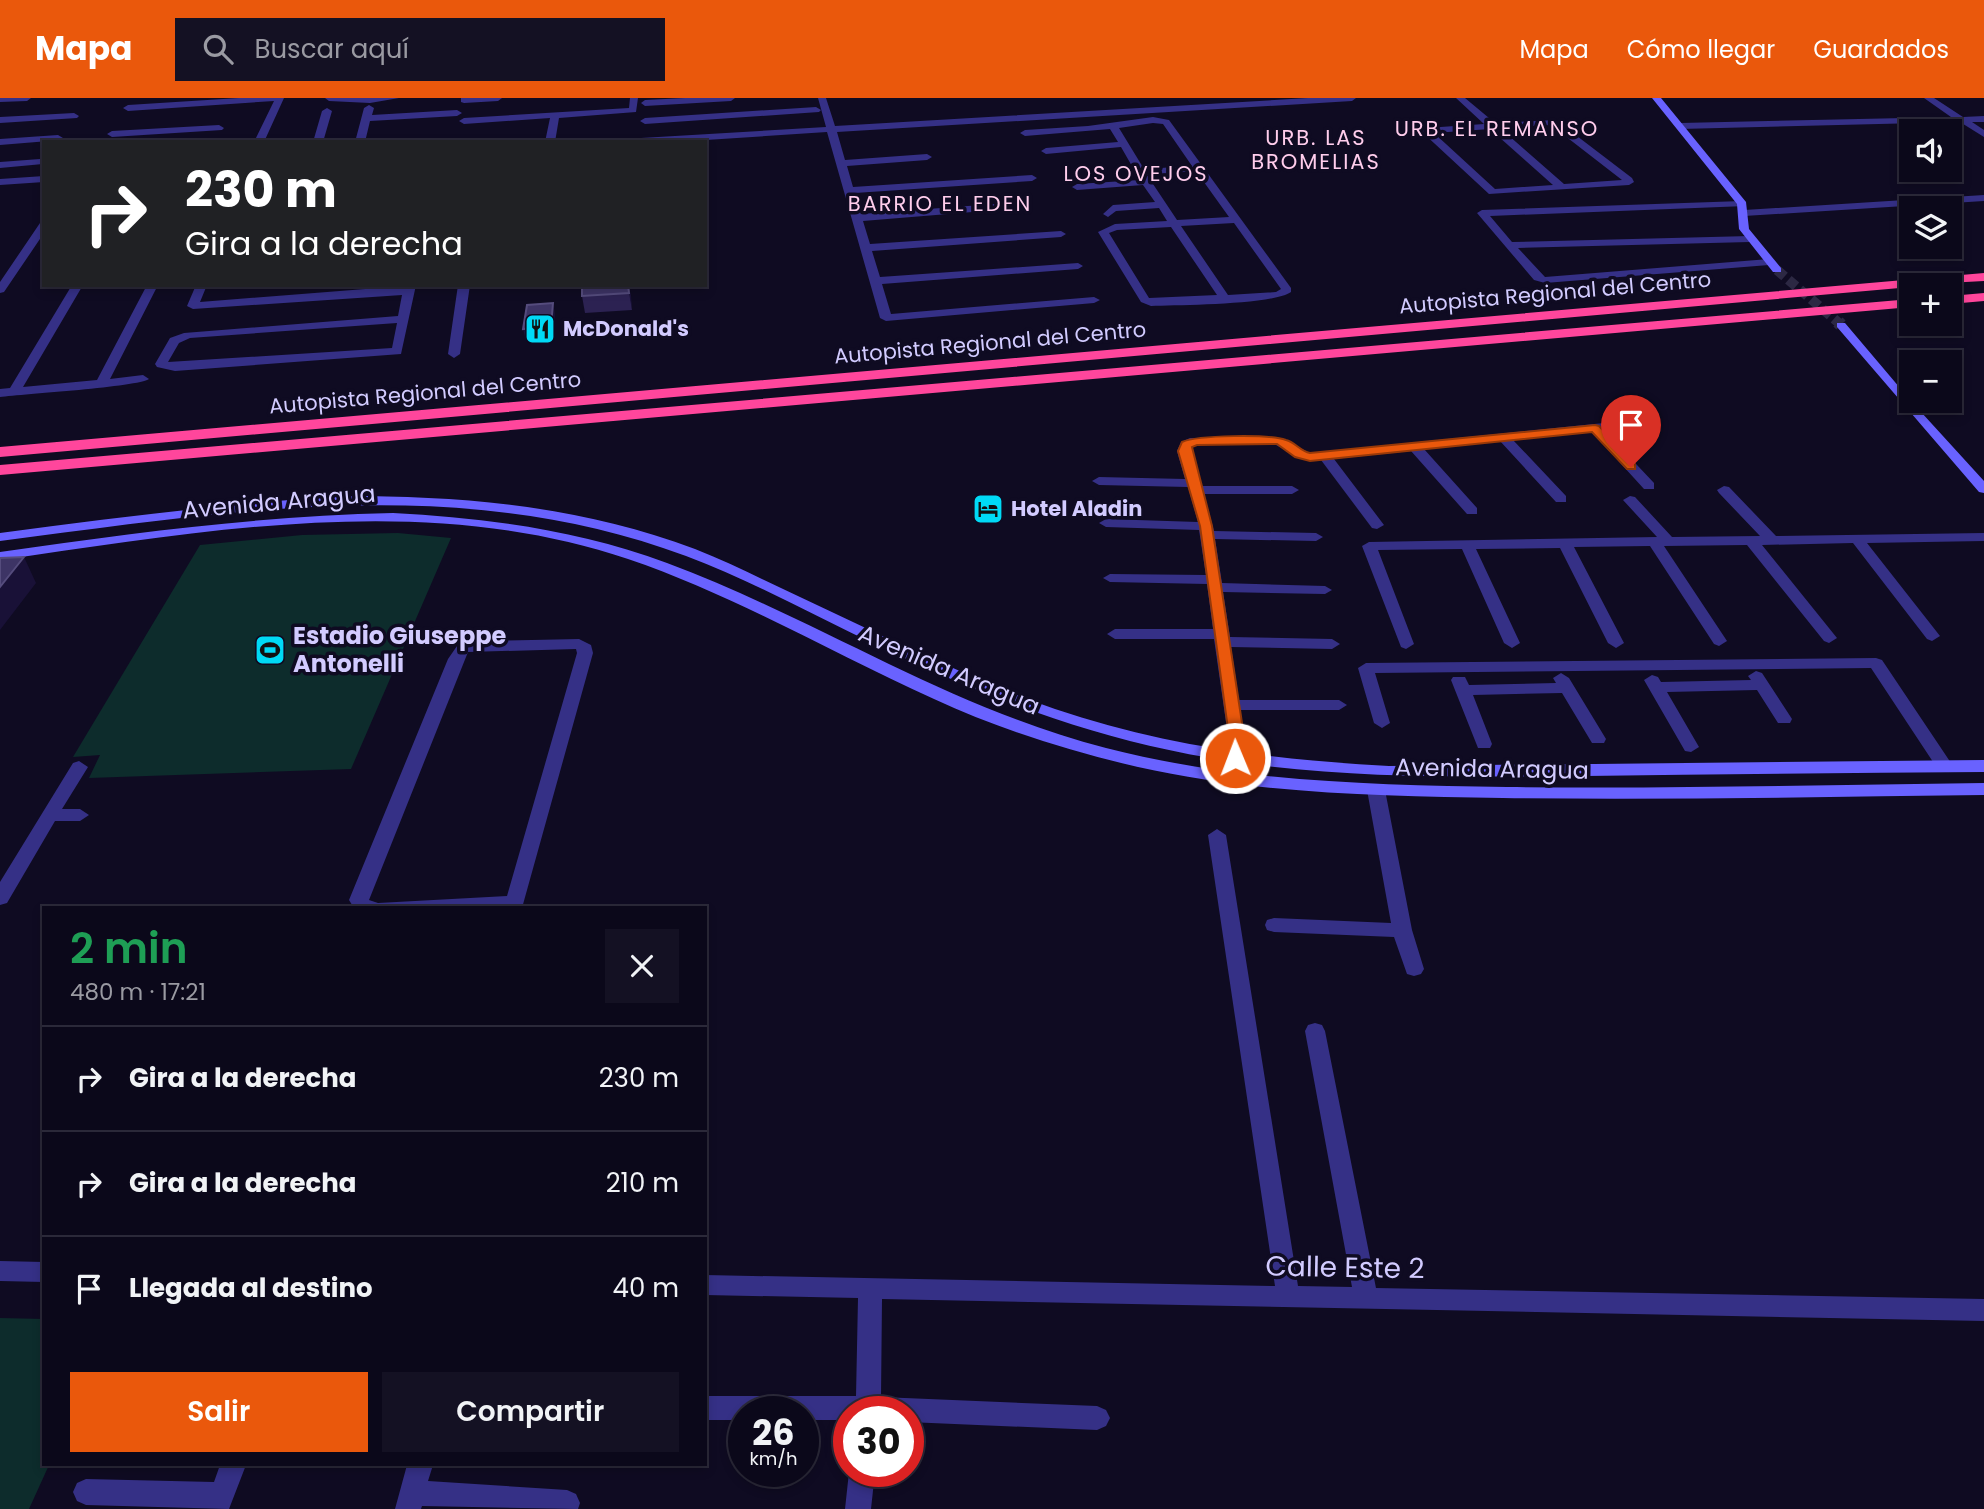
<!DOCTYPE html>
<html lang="es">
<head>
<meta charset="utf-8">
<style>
  body { margin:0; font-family:Poppins,sans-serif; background:#141123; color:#f1f3f6; height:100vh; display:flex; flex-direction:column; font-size:26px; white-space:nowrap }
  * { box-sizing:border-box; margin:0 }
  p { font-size:23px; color:#9a9aa2 }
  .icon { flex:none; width:38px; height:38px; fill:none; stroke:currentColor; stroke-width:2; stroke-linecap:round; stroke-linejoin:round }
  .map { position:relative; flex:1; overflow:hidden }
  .panel { position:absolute; left:42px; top:808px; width:665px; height:560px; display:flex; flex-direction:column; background:#0b081a; border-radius:0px; box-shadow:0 4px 10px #0003,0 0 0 2px #2b2939 }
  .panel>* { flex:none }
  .top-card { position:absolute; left:42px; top:42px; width:665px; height:147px; border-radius:0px; box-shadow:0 4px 10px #0003,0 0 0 2px #2b2939; background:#202124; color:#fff; overflow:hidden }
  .tools { position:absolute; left:1899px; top:21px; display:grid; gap:14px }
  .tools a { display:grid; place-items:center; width:63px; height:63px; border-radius:0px; background:#0b081a; box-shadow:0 4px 10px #0003,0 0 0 2px #2b2939; font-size:35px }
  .speed { position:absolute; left:728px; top:1298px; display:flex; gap:14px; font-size:35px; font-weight:700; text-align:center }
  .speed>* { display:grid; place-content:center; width:91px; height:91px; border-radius:50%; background:#0b081a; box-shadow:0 4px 10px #0003,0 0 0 2px #2b2939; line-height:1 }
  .speed small { font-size:18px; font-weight:400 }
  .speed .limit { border:10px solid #d22; background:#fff; color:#111 }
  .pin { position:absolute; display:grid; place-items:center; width:60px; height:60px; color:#fff; margin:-72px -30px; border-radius:50% 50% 50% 0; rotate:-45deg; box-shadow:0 0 7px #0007 }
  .pin .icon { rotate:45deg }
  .me { position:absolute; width:77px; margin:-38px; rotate:359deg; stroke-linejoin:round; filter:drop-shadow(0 0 5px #0008) }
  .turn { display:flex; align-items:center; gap:24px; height:147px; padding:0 28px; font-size:32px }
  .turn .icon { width:91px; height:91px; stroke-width:2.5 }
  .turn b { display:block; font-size:49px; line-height:60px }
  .round { display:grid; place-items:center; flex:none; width:74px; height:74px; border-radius:0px; background:#141123 }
  .headline { display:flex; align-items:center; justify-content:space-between; height:119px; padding:0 28px }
  h1 { font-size:42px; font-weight:600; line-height:52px; color:#1e9e55 }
  .action { display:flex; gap:14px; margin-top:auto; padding:14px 28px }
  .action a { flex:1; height:80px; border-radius:0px; background:#ea580c; color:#fff; font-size:28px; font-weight:600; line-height:80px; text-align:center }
  .action a+a { background:#141123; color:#f1f3f6 }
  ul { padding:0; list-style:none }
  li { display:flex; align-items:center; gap:21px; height:105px; padding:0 28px; border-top:2px solid #2b2939 }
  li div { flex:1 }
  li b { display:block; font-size:26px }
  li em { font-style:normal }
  header { display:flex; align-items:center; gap:42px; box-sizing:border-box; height:98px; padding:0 35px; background:#ea580c; color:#fff }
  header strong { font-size:33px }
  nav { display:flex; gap:38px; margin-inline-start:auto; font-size:24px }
  .search { width:490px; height:63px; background:#141123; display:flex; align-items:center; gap:18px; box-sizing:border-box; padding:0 24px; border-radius:0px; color:#9a9aa2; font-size:26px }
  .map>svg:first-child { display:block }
  .green { fill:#0d2c2c }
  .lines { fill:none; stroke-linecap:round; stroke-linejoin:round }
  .stream { stroke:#041942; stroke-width:2.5 }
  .secondary-tunnel-far1 { stroke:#2c2843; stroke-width:10; stroke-dasharray:10 5; stroke-linecap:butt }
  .secondary-tunnel { stroke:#2c2843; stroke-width:13; stroke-dasharray:13 7; stroke-linecap:butt }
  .street { fill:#353086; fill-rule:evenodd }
  .secondary { fill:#6962ff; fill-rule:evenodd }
  .highway { fill:#ff469c; fill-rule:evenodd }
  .wall { fill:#2c2252 }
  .shaded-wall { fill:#191137 }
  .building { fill:#3d3465; stroke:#554c7d; stroke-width:2 }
  .route { fill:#ea580c; stroke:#983908; stroke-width:2 }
  .labels { text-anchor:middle; stroke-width:7; stroke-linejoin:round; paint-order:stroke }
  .far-neighbourhood-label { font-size:21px; letter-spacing:2px; fill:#ffcdec; stroke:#0f0b22 }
  .far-street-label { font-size:21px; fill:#d2cbff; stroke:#0f0b22 }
  .far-poi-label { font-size:21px; font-weight:bold; fill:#d2cbff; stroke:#0f0b22; text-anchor:start }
  .street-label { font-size:24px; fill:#d2cbff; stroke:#0f0b22 }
  .poi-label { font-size:24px; font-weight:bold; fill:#d2cbff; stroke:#0f0b22; text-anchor:start }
  .near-street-label { font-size:28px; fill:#d2cbff; stroke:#0f0b22 }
</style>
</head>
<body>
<header>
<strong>Mapa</strong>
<div class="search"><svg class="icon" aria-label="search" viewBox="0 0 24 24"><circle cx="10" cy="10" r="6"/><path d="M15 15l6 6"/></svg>Buscar aquí</div>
<nav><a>Mapa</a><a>Cómo llegar</a><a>Guardados</a></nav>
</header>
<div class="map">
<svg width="1984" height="1411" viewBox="0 0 1984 1411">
  <rect width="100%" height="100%" fill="#0f0b22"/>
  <path class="green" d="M398 435 451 440 351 671 89 680 100 657 73 659 200 447 302 437Z
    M0 1220 44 1221V1367H49L29 1411H0Z"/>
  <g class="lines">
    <path class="stream" d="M1922 187 1953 185"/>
    <path class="secondary-tunnel-far1" d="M1777 172 1840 226"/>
    <path class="secondary-tunnel" d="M1838 224 1841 227"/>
    <path class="street" d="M0 0H31L27 3 0 4Z
      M239 0H284L264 44H254L274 3 128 13 123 10 128 7Z
      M325 0H399L370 5 329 3Z
      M461 0H502L498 3 464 5 461 4Z
      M630 0H638L636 14 559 20 555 44H545L550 20 464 26 459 23 464 20 629 10Z
      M685 0H735L731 3 645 8 641 5 645 2Z
      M818 0H826L835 28 1308 0H1356L1352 3 837 34 845 62 927 56 932 59 927 62 847 68 853 89 1032 77 1037 80 1032 83 855 95 861 116 1021 104 1026 107 1021 110 863 123 870 146 1061 133 1066 136 1061 139 872 153 880 179 1078 165 1083 168 1078 171 882 186 891 216 1094 199 1100 202 1094 205 886 223 880 220 827 34 675 44H619L624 41 826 29Z
      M1456 0H1465L1495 25 1556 22 1632 80 1634 84 1629 87 1489 96 1421 33 1426 30 1484 26ZM1551 27 1622 82 1564 86 1500 30ZM1490 31 1553 87 1495 91 1434 35Z
      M1924 0H1934L1963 19 1984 18V24H1972L1984 32V39L1960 24 1680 31 1675 28 1680 25 1951 19Z
      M369 7 374 10 372 17 457 12 462 15 457 18 370 23 365 44H355L364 10Z
      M816 9 821 12 819 14 645 26 640 23 645 20Z
      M327 10 332 13 323 44H313L322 13Z
      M74 15 79 18 77 20 0 25V19Z
      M1153 19 1169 22 1291 190V194C1272 207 1179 207 1151 208L1141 204 1098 134 1115 126 1167 123 1159 110 1116 113 1108 119 1103 116 1113 107 1155 104 1143 87 1077 92 1072 89 1077 86 1140 82 1121 49 1046 56 1041 53 1046 50 1118 44 1110 31 1025 38 1020 35 1025 32 1088 28ZM1153 25 1163 26 1192 68 1144 71 1119 30ZM1196 73 1229 119 1177 122 1147 77ZM1234 125 1281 191 1276 194 1228 197 1181 128ZM1171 129 1217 197 1149 200 1109 135 1117 132Z
      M219 27 224 30 222 32 112 39 107 36 112 33Z
      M58 37 63 40 61 42 0 47V41Z
      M40 61 44 62 43 66 0 70V64Z
      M44 78V84L0 87V81Z
      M1984 97V103L1744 118 1739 115 1744 112Z
      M1742 103 1746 104V108L1490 118 1512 144 1750 138 1755 141 1750 144 1518 150 1545 179 1769 161 1774 164 1769 167 1545 185 1534 182 1477 115 1482 112Z
      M44 124V135L4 194 0 195V184L40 125Z
      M72 187H83L23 289 97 282 147 187H158L110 281 143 277 149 281C138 289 23 296 0 299V291L10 290Z
      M196 187H207L200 204 416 187 401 256 175 273 157 269 155 266 170 240 184 235 398 218 402 197 193 211 187 208ZM397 225 392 250 168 264 179 245 190 240Z
      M458 187H470L460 256 454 260 448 256Z
      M1633 322 1638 323V329L1605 333 1654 385V391H1644L1592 334 1513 342 1566 398V404H1556L1500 343 1424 351 1477 410V416H1467L1411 353 1334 361 1384 427 1377 431 1372 430 1321 362 1300 360 1276 347H1197L1192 349 1201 388H1292L1299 392 1292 396H1204L1214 433 1316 435 1323 439 1316 443 1215 441 1222 485 1325 488 1332 492 1325 496 1223 494 1230 539 1332 541 1340 546 1332 551 1231 549 1239 602H1339L1347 607 1339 612H1240L1244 638 1241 664 1235 665 1227 660 1228 638 1214 541H1115L1107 536 1115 531H1213L1207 486 1110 484 1103 480 1110 476 1206 477 1199 432 1106 429 1099 425 1106 421 1198 424 1188 389 1099 387 1092 383 1099 379 1185 381 1177 353 1181 344 1190 340 1277 339 1310 355Z
      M1724 388 1729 389 1776 438 1984 435V443L1867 445 1940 538 1932 543 1927 541 1853 445 1762 447 1837 540 1829 545 1824 543 1747 447 1664 448 1727 543 1719 548 1714 546 1650 448 1574 449 1624 545 1616 550 1608 545 1560 450 1476 451 1520 545 1512 550 1504 545 1462 451 1378 452 1414 546 1406 551 1401 549 1362 448 1369 444 1657 439 1623 402 1630 398 1635 399 1672 439 1760 438 1719 395 1717 392Z
      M579 541 591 547 593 555 522 810H354L349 802 448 561 457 548 476 543ZM576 551 577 555 507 798 378 805 369 802 468 554Z
      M1876 560 1882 562 1951 665 1954 669 1951 673H1939L1871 570 1375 575 1390 625 1382 630 1374 625 1358 570 1366 565Z
      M1756 573 1762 575 1792 621 1790 625H1778L1757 592 1667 594 1699 649 1691 654 1685 653 1644 582 1652 577 1658 579 1661 584 1751 582 1748 578Z
      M1561 575 1569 580 1606 641 1604 645H1592L1562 595 1473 597 1492 646 1490 650H1478L1451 582 1453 579H1465L1469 587 1556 585 1553 580Z
      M79 663 88 669 62 711H80L89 717 80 723H55L7 805 0 807V784L73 665Z
      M1376 686 1385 692 1412 832 1424 871 1421 876 1414 878 1407 876 1394 839 1274 834 1267 832 1265 827 1267 822 1274 820 1391 825 1367 692Z
      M1217 731 1226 737 1298 1188 1352 1189 1305 933 1308 927 1315 925 1322 927 1325 933 1376 1190 1984 1201V1223L882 1201 881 1299 1097 1308 1106 1312 1110 1320 1106 1328 1097 1332 908 1324V1314H849V1322H803V1314H744V1322H705V1298H856L858 1200 705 1197V1177L1275 1188 1208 737Z
      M0 1163 44 1164V1184L0 1183Z
      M220 1367H246L229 1411 86 1407 77 1403 73 1394 77 1385 86 1381 214 1384Z
      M407 1367H433L428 1383 567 1392 576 1396 580 1405 578 1411 422 1408 421 1411H395Z
      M849 1374H875L871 1411H845Z"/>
    <path class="secondary" d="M1652 0H1661L1746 104 1749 131 1781 170V174H1773L1739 131 1737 106Z
      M1837 225H1845L1911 303 1984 383V395L1979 394 1837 229Z
      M345 398C466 398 580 408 695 451 731 465 765 483 800 499 884 538 967 580 1055 611 1163 648 1276 662 1389 668L1984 662V674C1851 675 1718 676 1586 678 1445 679 1307 682 1169 652 1068 631 973 593 881 549 816 519 753 483 686 458 461 374 231 413 0 443V435C115 420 229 405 345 398Z
      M393 415C487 420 578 432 667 465 817 521 949 610 1106 650 1238 684 1372 687 1507 689 1666 691 1825 687 1984 685V697C1824 699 1664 702 1503 700 1381 698 1258 696 1138 669 1068 653 999 631 934 601 832 555 734 497 628 461 424 392 207 433 0 462V454C131 435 261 418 393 415Z"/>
    <path class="highway" d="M1984 175V183L1911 187V189L0 359V349Z
      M1984 195V203L1950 206V198Z
      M1911 201V209L0 377V367Z"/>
  </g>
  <path class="wall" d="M629 187 632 212 585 215 582 198Z"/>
  <path class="shaded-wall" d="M628 187 631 197 632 212 629 195Z
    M553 205 555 216 554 240 526 243 523 231Z
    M24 459 36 485 0 532V489Z"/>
  <path class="building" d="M582 187H628L629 195 582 198Z
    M553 205 551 228 523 231 527 207Z
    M24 459 0 489V460Z"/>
  <path class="route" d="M1595 327 1599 328 1635 366V371H1627L1592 334 1310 363 1295 359 1277 346 1197 347 1192 349 1212 428 1244 638 1241 663H1230L1227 660 1229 638 1200 428 1178 353 1182 344C1198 337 1269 336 1286 342 1295 344 1300 353 1310 355Z"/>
  <defs>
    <g id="restaurant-square" transform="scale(1.575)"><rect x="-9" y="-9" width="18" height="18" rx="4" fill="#00daf6" stroke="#0f0b22"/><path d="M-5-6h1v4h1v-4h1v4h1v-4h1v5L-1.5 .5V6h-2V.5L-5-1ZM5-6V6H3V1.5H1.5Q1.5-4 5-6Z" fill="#111"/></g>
    <g id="hotel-square" transform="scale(1.575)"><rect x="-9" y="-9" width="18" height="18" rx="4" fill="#00daf6" stroke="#0f0b22"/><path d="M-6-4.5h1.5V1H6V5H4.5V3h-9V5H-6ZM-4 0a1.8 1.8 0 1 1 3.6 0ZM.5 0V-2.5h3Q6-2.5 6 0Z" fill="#111"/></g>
    <g id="stadium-square" transform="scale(1.575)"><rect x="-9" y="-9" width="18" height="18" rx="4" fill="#00daf6" stroke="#0f0b22"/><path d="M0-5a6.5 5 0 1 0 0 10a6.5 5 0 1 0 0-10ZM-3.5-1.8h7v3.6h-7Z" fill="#111"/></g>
  </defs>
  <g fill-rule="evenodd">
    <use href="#restaurant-square" x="540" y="231"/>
    <use href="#hotel-square" x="988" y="411"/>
    <use href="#stadium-square" x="270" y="552"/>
  </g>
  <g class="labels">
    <g class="far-neighbourhood-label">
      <text x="1497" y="38">URB. EL REMANSO</text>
      <text x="1316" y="47">URB. LAS<tspan x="1316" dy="24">BROMELIAS</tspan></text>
      <text x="1136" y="83">LOS OVEJOS</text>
      <text x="940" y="113">BARRIO EL EDEN</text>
    </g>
    <g class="far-street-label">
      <text transform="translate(1555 195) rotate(-5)" y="7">Autopista Regional del Centro</text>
      <text transform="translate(990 245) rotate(-5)" y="7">Autopista Regional del Centro</text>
      <text transform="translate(425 295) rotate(-5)" y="7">Autopista Regional del Centro</text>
    </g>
    <g class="far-poi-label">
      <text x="563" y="238">McDonald's</text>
      <text x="1011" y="418">Hotel Aladin</text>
    </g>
    <g class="street-label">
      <text transform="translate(279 404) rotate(-5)" y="8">Avenida Aragua</text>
      <text transform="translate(949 572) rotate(23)" y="8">Avenida Aragua</text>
      <text transform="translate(1492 671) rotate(1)" y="8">Avenida Aragua</text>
    </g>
    <g class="poi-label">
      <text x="293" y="546">Estadio Giuseppe<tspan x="293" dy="28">Antonelli</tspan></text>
    </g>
    <g class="near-street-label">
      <text transform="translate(1345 1169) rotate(1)" y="10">Calle Este 2</text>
    </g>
  </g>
</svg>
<div class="tools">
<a><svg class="icon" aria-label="sound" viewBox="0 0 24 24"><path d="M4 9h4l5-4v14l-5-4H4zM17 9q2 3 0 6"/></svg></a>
<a><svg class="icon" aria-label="layers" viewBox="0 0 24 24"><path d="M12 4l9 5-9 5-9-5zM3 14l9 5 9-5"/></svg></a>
<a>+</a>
<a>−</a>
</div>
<div class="speed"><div>26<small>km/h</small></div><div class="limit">30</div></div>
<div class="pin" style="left:1631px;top:369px;background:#d93025"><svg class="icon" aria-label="arrive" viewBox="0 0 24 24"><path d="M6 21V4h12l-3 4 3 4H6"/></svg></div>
<svg class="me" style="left:1235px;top:660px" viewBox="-20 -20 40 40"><circle r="17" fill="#ea580c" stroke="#fff" stroke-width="3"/><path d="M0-11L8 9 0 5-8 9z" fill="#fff"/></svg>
<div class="top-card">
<div class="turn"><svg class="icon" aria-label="right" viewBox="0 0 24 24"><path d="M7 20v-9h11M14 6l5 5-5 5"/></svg><div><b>230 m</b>Gira a la derecha</div></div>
</div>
<section class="panel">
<div class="headline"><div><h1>2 min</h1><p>480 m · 17:21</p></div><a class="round"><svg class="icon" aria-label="close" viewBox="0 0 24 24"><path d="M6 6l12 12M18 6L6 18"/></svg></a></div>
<ul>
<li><svg class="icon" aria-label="right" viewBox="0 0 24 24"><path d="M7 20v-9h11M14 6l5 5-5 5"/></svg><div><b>Gira a la derecha</b></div><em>230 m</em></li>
<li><svg class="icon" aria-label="right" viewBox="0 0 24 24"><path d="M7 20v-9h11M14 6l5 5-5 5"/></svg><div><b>Gira a la derecha</b></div><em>210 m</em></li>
<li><svg class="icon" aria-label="arrive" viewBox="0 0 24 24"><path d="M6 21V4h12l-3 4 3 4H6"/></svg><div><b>Llegada al destino</b></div><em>40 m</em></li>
</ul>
<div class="action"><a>Salir</a><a>Compartir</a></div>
</section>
</div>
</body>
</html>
